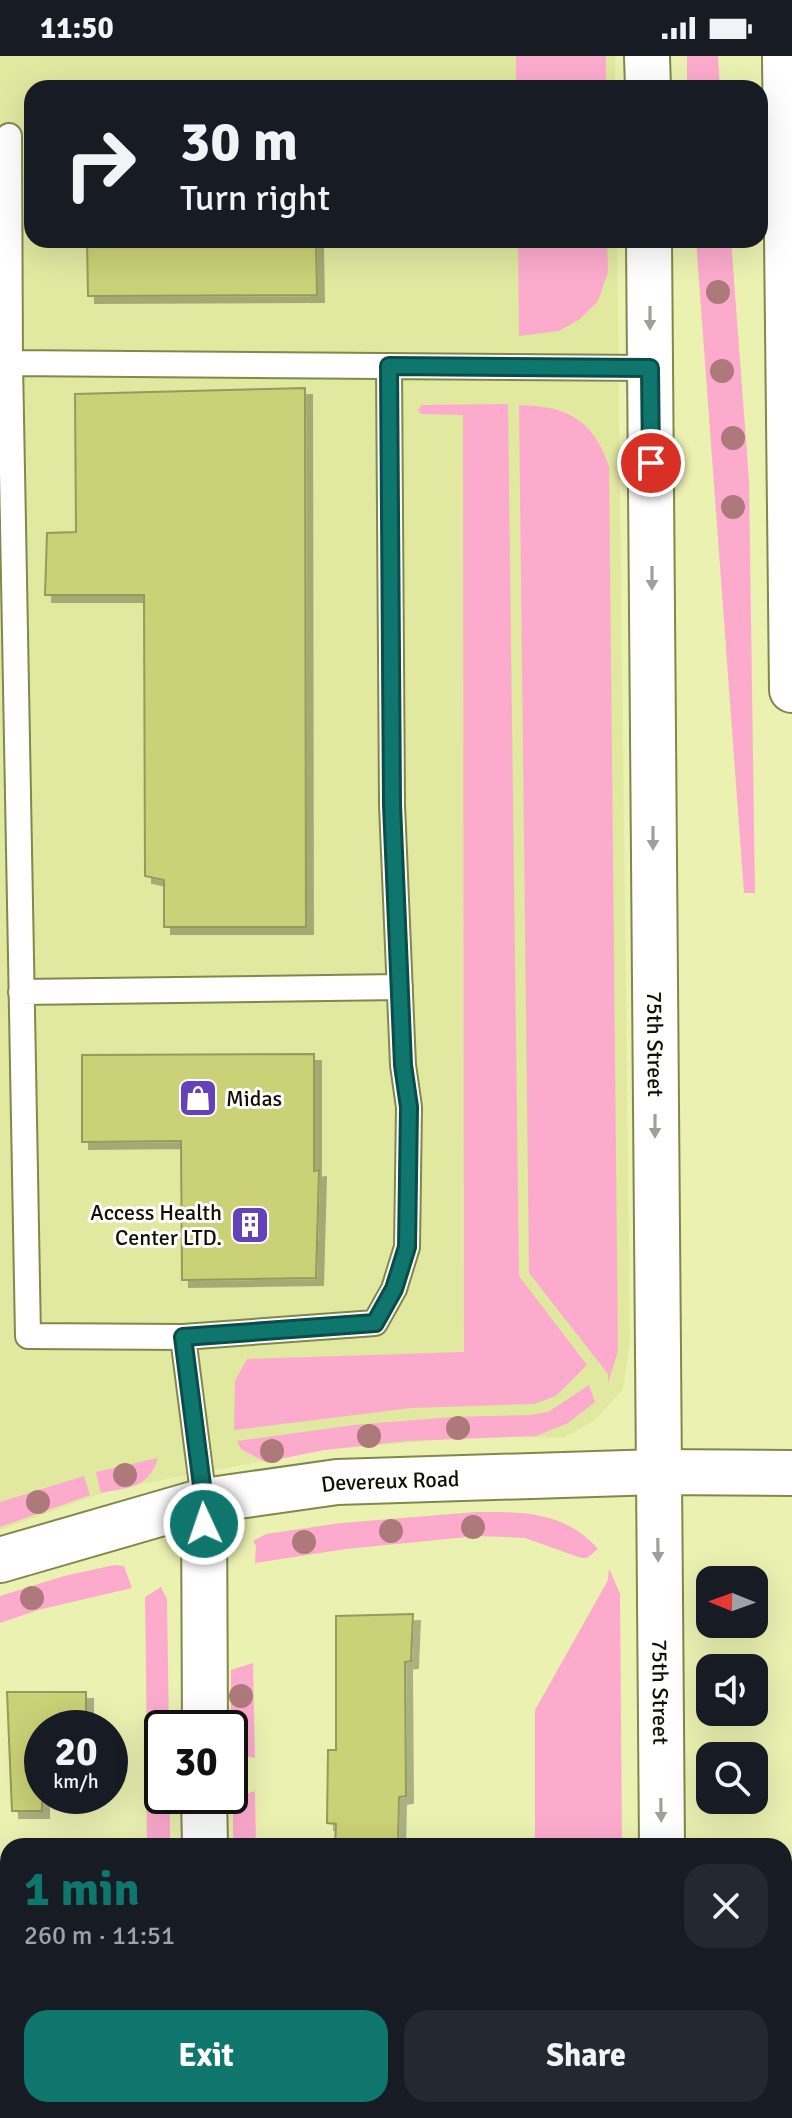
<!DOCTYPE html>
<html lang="en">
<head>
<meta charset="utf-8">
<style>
  body { margin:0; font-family:Signika,sans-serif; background:#242831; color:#f1f3f6; height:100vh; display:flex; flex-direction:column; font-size:30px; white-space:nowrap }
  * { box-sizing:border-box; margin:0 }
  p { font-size:26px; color:#9ea1a6 }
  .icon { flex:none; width:44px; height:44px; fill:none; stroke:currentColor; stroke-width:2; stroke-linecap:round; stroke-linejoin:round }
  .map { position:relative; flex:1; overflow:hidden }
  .details { position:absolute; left:0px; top:1782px; width:792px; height:280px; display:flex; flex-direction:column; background:#171b24; border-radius:24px 24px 0 0; box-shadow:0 8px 32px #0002 }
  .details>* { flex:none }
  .top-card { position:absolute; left:24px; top:24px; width:744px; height:168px; border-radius:24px; box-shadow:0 8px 32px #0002; background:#171b24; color:#f1f3f6; overflow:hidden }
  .needle { width:52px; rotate:271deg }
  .buttons { position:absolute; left:696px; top:1510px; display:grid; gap:16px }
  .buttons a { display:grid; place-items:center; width:72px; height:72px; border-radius:16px; background:#171b24; box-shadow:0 8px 32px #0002; font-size:40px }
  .speed { position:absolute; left:24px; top:1654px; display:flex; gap:16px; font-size:40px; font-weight:700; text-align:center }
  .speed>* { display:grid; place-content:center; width:104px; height:104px; border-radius:50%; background:#171b24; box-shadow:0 8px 32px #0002; line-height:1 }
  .speed small { font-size:20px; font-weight:400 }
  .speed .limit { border:4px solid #111; border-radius:12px; background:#fff; color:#111 }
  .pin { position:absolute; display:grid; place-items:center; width:68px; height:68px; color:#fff; margin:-34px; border:4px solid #fff; border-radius:50%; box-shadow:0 2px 8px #0007 }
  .me { position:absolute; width:88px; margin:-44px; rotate:357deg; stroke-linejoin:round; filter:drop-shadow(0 0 6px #0008) }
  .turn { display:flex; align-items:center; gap:28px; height:168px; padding:0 24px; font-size:36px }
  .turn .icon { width:104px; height:104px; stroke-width:2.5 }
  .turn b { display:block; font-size:56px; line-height:68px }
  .round { display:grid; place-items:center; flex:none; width:84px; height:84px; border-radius:24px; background:#242831 }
  .overview { display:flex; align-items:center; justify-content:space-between; height:136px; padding:0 24px }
  h1 { font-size:48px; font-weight:700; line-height:60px; color:#0f766e }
  .primary-button { display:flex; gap:16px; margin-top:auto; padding:16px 24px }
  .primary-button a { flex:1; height:92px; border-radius:24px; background:#0f766e; color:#fff; font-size:32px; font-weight:700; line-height:92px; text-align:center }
  .primary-button a+a { background:#242831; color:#f1f3f6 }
  .status { display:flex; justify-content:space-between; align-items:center; height:56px; padding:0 40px; background:#171b24; direction:ltr }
  .status svg { height:22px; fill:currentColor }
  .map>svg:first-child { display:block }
  .built { fill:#e1e8a0 }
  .green { fill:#fcabcd }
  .building { fill:#cad176; stroke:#959a5d; stroke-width:2; filter:url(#shadow) }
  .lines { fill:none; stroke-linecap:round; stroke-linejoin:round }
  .lane-casing { stroke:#82874b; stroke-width:28 }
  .street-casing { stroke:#82874b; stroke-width:48 }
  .secondary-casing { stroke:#82874b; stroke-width:48 }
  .lane { stroke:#fff; stroke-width:24 }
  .street { stroke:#fff; stroke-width:44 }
  .secondary { stroke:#fff; stroke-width:44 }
  .tree { fill:#ae797b }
  .oneway { fill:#9fa099 }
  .route-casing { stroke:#0a4d48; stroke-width:20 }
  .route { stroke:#0f766e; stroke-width:14 }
  .labels { text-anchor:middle; stroke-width:6; stroke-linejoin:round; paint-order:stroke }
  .street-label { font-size:22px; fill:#101100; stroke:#fff }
  .poi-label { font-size:22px; fill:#101100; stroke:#fff; text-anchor:start }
</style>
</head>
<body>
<div class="status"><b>11:50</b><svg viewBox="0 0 49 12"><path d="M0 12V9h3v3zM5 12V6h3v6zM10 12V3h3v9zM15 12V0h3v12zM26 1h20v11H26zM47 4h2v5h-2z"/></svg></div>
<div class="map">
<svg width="792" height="2062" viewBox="0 0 792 2062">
  <defs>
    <filter id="shadow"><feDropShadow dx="7" dy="7" stdDeviation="0" flood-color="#0004"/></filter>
  </defs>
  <rect width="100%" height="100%" fill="#ebf1b1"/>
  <path class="built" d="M0 0H615V32H32V184H617L630 1287 623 1333 594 1365 563 1382 483 1380 324 1394 113 1433 0 1474Z"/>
  <path class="green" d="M516 0H606V32H516Z
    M687 0H718L720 32H687Z
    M518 184H607L608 216 598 245 580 263 559 275 519 280Z
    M696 184H731L749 425 755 837H744Z
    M508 348 519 1220 587 1309 556 1340 534 1348 411 1352 234 1374 235 1325 247 1303 464 1296 463 359 421 358 418 354 422 349Z
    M519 349C566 350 593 363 609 410L618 1295 608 1327V1318L529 1217Z
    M589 1329 595 1346 568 1367 536 1380 406 1385 324 1394 265 1406 241 1393 237 1385 354 1369 453 1361 530 1359 548 1356Z
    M158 1402C148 1433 130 1431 101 1437L96 1416Z
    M84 1420 90 1439 0 1471V1446Z
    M476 1456C522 1456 565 1455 598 1493L587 1502H581L525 1482 478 1480 346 1493 255 1507 256 1490 253 1485 266 1478 341 1467Z
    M114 1509 124 1510 132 1532 38 1554 0 1567V1540L64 1520Z
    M609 1512 620 1538 622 1790H535V1654L608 1524Z
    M161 1531 167 1543 169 1672H162V1685L147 1688 145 1541Z
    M253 1607 255 1702 231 1697V1614Z
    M146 1725 162 1729V1740H170V1790H147Z
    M255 1735 256 1790H233V1742Z
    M536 2054H625V2062H536Z"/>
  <path class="building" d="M87 184H316L317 239 88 240Z
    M305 332 306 871H164V824L145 820 144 539H45L47 477 76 476 75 338Z
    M314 998V1115L319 1114 316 1222 182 1224 181 1085 82 1086V999Z
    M413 1558 411 1605 405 1606 406 1740 399 1741 398 1790H335L336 1768 327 1767 328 1694H336V1560Z
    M7 1636H86V1672H42V1755H12Z"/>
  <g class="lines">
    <g class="lane-casing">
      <path id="lane" d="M9 80 10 307 28 1280 183 1281 204 1445
        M10 307 650 312
        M21 936 400 931
        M183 1281 375 1267 394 1233 407 1191 409 1051 403 1009 392 749 389 310"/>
    </g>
    <g class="street-casing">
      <g id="street">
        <path d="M204 1445 205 1672"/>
        <path id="s1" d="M0 1504 204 1445 337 1426 658 1416 792 1417"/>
        <path d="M204 1740 205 1790"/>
        <path d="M202 2062 203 2054"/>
      </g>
    </g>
    <g class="secondary-casing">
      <g id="secondary">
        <path d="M647 0 648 32"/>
        <path d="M785 0 792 634"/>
        <path id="s2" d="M649 184 662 1790"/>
        <path d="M664 2054V2062"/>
      </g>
    </g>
    <use href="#lane" class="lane"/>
    <use href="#street" class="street"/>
    <use href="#secondary" class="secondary"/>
  </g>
  <g class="tree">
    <circle cx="718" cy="236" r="12"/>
    <circle cx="722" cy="315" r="12"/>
    <circle cx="733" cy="382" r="12"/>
    <circle cx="733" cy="451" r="12"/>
    <circle cx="458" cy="1372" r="12"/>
    <circle cx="369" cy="1380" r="12"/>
    <circle cx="272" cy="1395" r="12"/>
    <circle cx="125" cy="1419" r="12"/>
    <circle cx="38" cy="1446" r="12"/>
    <circle cx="473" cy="1471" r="12"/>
    <circle cx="391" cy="1475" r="12"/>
    <circle cx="304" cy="1486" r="12"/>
    <circle cx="32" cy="1542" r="12"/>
    <circle cx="241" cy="1640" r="12"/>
  </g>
  <defs><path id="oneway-solid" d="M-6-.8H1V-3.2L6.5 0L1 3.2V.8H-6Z" transform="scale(2)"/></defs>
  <g class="oneway">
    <use href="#oneway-solid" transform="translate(650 262) rotate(90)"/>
    <use href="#oneway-solid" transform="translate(652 522) rotate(90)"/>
    <use href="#oneway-solid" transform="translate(653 782) rotate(90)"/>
    <use href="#oneway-solid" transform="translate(655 1070) rotate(90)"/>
    <use href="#oneway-solid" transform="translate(658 1494) rotate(89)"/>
    <use href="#oneway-solid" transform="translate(661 1754) rotate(89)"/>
  </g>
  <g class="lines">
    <g class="route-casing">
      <path id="route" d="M204 1468V1445L183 1281 375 1267 394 1233 407 1191 409 1051 403 1009 392 749 389 310 650 312 651 407"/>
    </g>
    <use href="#route" class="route"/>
  </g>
  <defs>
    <g id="shop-square" transform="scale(2)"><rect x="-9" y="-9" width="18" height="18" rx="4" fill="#6642ba" stroke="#fff"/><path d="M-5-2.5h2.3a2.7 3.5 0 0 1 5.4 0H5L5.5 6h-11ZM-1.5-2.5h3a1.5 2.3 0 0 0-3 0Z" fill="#fff"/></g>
    <g id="building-square" transform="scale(2)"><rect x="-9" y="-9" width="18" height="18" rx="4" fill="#6642ba" stroke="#fff"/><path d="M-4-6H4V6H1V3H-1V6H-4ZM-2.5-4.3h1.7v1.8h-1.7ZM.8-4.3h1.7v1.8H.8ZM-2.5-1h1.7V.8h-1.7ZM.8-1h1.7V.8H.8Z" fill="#fff"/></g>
  </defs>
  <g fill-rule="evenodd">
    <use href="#shop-square" x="198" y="1042"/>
    <use href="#building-square" x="250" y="1169"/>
  </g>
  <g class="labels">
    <g class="street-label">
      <text dy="8" stroke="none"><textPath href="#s2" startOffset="804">75th Street</textPath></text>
      <text dy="8" stroke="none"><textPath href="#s1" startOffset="400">Devereux Road</textPath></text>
      <text dy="8" stroke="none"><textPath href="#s2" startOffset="1452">75th Street</textPath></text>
    </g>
    <g class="poi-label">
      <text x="226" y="1050">Midas</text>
      <text x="222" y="1164" text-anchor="end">Access Health<tspan x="222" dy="25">Center LTD.</tspan></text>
    </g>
  </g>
</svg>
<div class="buttons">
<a><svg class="needle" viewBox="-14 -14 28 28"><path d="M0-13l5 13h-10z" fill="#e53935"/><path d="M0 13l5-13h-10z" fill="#9ea1a6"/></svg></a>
<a><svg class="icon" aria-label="sound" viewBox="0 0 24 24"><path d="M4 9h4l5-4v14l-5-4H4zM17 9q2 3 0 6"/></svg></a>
<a><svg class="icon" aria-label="search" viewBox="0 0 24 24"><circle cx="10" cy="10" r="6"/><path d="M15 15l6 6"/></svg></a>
</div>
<div class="speed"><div>20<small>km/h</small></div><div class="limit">30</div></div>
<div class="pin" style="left:651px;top:407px;background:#d93025"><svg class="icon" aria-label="arrive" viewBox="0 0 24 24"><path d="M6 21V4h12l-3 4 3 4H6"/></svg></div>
<svg class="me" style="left:204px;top:1468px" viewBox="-20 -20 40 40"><circle r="17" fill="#0f766e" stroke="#fff" stroke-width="3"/><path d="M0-11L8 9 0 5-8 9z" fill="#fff"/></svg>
<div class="top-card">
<div class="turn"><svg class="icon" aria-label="right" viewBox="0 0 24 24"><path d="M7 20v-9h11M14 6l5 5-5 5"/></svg><div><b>30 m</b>Turn right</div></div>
</div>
<section class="details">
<div class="overview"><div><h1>1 min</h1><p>260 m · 11:51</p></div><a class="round"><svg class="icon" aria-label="close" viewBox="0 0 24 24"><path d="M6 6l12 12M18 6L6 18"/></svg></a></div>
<div class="primary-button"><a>Exit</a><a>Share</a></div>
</section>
</div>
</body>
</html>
